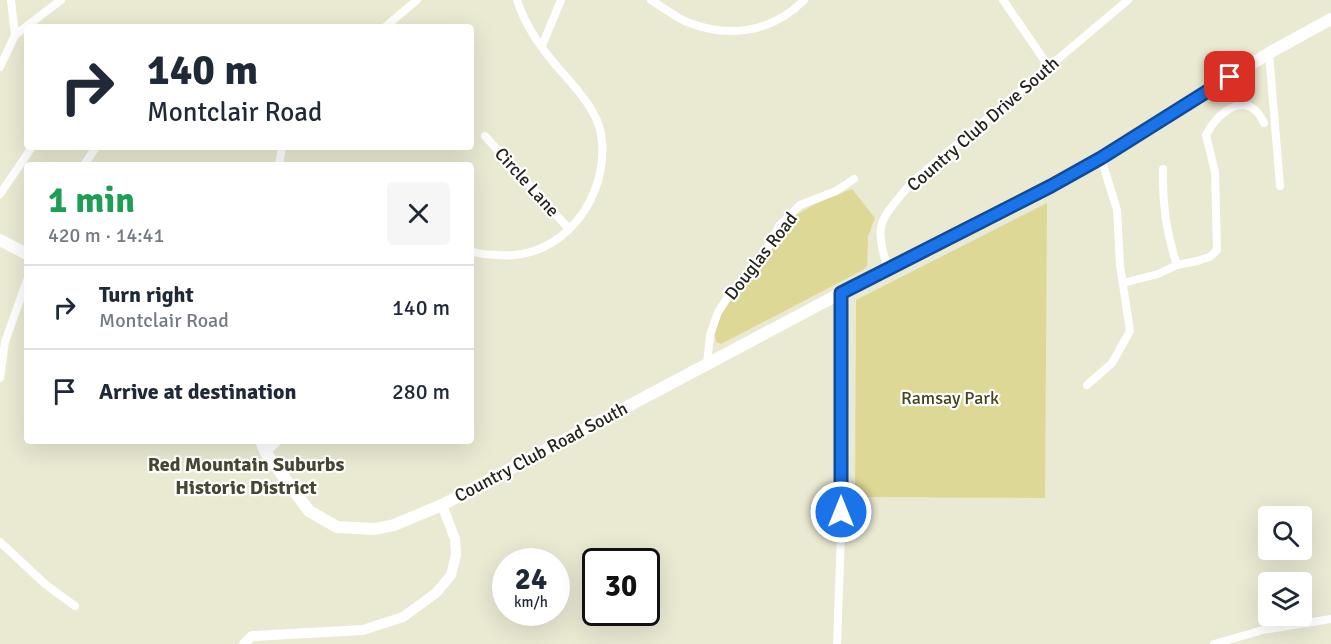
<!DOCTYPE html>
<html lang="en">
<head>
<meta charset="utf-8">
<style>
  body { margin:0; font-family:Signika,sans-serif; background:#f6f6f7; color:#1f2937; height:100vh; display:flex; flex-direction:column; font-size:22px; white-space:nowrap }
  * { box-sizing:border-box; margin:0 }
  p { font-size:20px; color:#747a83 }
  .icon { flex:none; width:33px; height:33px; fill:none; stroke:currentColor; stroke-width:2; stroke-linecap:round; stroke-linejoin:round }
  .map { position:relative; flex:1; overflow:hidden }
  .drawer { position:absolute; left:24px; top:162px; width:450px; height:282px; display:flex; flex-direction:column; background:#fff; border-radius:6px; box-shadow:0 6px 24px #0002 }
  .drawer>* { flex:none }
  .banner { position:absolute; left:24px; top:24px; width:450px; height:126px; border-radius:6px; box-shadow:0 6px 24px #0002; background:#fff; color:#1f2937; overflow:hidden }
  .fabs { position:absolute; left:1258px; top:506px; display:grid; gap:12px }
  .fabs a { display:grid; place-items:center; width:54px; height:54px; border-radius:6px; background:#fff; box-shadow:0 6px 24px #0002; font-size:30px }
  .speed { position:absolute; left:492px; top:548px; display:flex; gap:12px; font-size:30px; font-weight:700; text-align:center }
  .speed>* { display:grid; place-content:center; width:78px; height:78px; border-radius:50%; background:#fff; box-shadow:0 6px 24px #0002; line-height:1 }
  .speed small { font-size:15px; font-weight:400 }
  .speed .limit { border:3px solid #111; border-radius:9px; background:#fff; color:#111 }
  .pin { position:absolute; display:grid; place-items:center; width:51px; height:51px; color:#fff; margin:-26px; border-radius:12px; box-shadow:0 3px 9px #0006 }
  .me { position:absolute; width:66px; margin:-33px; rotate:0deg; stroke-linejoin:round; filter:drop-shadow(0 0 4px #0008) }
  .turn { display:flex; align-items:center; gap:21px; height:126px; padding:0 24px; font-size:27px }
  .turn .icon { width:78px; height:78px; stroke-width:2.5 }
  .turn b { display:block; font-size:42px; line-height:51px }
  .round { display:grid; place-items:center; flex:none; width:63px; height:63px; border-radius:6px; background:#f6f6f7 }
  .summary { display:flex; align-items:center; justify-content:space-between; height:102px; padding:0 24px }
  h1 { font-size:36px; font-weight:800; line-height:45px; color:#1e9e55 }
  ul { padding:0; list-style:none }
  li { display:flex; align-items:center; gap:18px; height:84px; padding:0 24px; border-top:2px solid #e0e1e3 }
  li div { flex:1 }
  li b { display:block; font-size:22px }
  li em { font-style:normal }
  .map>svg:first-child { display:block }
  .green { fill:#ddd895 }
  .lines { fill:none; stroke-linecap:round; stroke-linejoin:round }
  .minor { stroke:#fff; stroke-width:8 }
  .tertiary { stroke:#fff; stroke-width:10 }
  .secondary { stroke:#fff; stroke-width:12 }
  .route-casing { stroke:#114b97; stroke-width:15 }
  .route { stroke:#1a73e8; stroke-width:10 }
  .labels { text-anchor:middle; stroke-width:4.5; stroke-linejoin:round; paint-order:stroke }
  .street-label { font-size:18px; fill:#24241b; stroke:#fff }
  .park-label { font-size:18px; fill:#48441b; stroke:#fff }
  .neighbourhood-label { font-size:20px; font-weight:bold; fill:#484734; stroke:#fff }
</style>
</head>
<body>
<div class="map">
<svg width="1331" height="644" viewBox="0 0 1331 644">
  <rect width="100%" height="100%" fill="#eae9d2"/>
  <path class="green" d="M852 189 875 218 868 236 867 266 863 270 721 344 716 342 715 335 717 321 725 306 767 256 793 217 815 204Z
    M1047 203 1045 498 855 497 856 300Z"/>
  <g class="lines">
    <path class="minor" d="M11 0 15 35
      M651 0C663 7 675 17 687 22 729 39 773 32 804 0
      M1003 0 1049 67
      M385 27 417 0
      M542 46 561 0
      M1269 53 1280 186
      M0 67 15 35 61 0
      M485 136 569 229
      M84 165 96 147
      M279 165 282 147
      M1163 169C1162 202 1166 233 1177 265
      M0 194 32 147
      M471 251C479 255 489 254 498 255 563 261 611 196 601 134 597 108 570 82 554 63 539 45 524 22 517 0
      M888 268C872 222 882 219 911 183L1128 0
      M1123 283 1158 274 1177 265 1197 261 1210 257 1217 250 1215 172 1206 135C1218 111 1248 88 1264 123
      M707 364 710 335 718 312 732 291 763 257 779 226 800 205 836 191 854 179
      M0 378 5 342 27 280
      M1087 385 1112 363 1130 331 1120 265 1117 210 1101 158
      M266 453 278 441
      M0 542 45 584 75 606
      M837 644 841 534V293
      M1214 644 1263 630 1331 619"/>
    <path class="tertiary" d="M244 644 252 636 363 630 403 617 436 593 451 575 456 555 455 539 442 505"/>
    <path class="secondary" d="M0 240 27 254
      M261 441 266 453 309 511 337 527 375 529 394 525 442 505 841 293 1051 186 1101 158 1269 53 1331 19"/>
  </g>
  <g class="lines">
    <g class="route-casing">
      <path id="route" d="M841 512V293L1051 186 1101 158 1230 77"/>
    </g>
    <use href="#route" class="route"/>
  </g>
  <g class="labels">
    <g class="street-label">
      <text transform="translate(983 124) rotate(-41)" y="6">Country Club Drive South</text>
      <text transform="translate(527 182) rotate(48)" y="6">Circle Lane</text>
      <text transform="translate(761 256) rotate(-52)" y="6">Douglas Road</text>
      <text transform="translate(541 452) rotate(-28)" y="6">Country Club Road South</text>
    </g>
    <g class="park-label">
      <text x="950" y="404">Ramsay Park</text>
    </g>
    <g class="neighbourhood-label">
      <text x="246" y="471">Red Mountain Suburbs<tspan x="246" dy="23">Historic District</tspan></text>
    </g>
  </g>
</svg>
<div class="fabs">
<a><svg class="icon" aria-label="search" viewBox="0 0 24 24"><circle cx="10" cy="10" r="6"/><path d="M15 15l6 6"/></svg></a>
<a><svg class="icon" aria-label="layers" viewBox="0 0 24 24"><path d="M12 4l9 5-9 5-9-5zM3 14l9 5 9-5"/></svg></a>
</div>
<div class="speed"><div>24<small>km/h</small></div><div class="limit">30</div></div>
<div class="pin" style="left:1230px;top:77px;background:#d93025"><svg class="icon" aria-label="arrive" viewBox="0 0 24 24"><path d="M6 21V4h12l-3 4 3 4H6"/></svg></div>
<svg class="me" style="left:841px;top:512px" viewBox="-20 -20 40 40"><circle r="17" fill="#1a73e8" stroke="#fff" stroke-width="3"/><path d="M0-11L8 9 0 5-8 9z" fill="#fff"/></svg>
<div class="banner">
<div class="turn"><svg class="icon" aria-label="right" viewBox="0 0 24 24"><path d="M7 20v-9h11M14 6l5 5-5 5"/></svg><div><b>140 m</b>Montclair Road</div></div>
</div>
<section class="drawer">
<div class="summary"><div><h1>1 min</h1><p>420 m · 14:41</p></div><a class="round"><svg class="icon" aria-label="close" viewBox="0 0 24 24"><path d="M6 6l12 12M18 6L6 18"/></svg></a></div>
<ul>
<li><svg class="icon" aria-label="right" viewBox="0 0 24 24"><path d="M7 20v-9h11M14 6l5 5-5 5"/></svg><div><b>Turn right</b><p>Montclair Road</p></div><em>140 m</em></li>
<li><svg class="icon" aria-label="arrive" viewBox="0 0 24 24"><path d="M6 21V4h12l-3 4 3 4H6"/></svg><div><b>Arrive at destination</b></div><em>280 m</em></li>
</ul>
</section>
</div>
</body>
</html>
